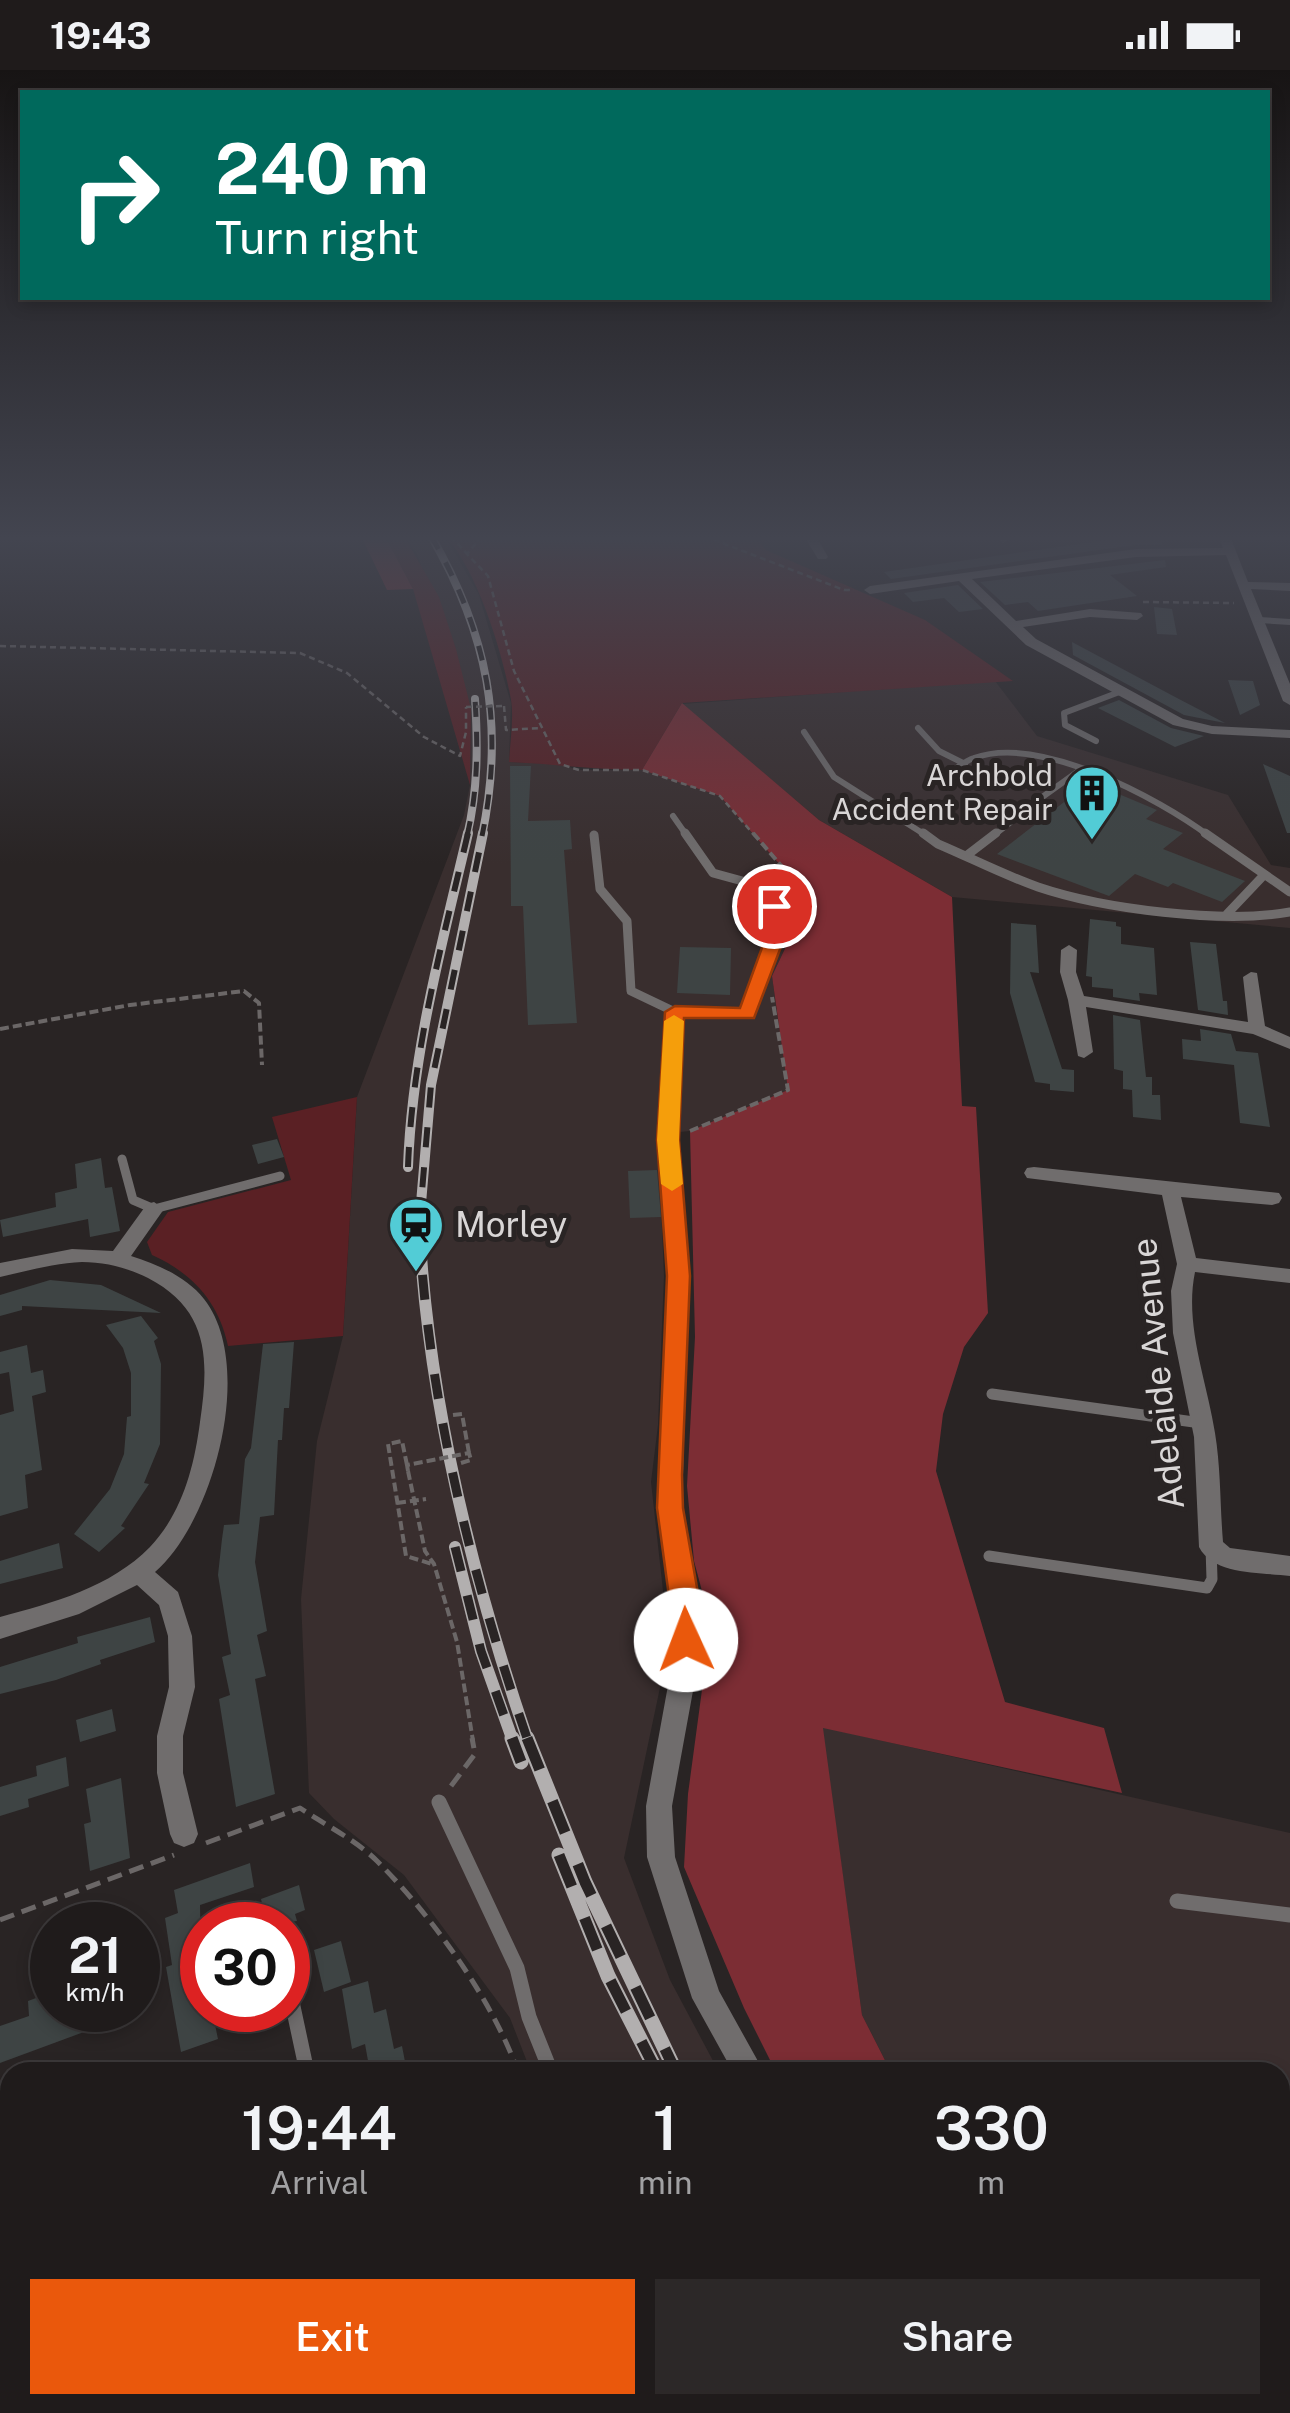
<!DOCTYPE html>
<html lang="en">
<head>
<meta charset="utf-8">
<style>
  body { margin:0; font-family:"Public Sans",sans-serif; background:#2c2828; color:#f1f3f6; height:100vh; display:flex; flex-direction:column; font-size:38px; white-space:nowrap }
  * { box-sizing:border-box; margin:0 }
  p { font-size:32px; color:#a1a1a3 }
  .icon { flex:none; width:55px; height:55px; fill:none; stroke:currentColor; stroke-width:2; stroke-linecap:round; stroke-linejoin:round }
  .map { position:relative; flex:1; overflow:hidden }
  .side { position:absolute; left:0px; top:1992px; width:1290px; height:352px; display:flex; flex-direction:column; background:#1f1b1b; border-radius:30px 30px 0 0; box-shadow:0 5px 15px #0003,0 0 0 2px #3c393a }
  .side>* { flex:none }
  .banner { position:absolute; left:20px; top:20px; width:1250px; height:210px; border-radius:0px; box-shadow:0 5px 15px #0003,0 0 0 2px #3c393a; background:#00695c; color:#fff; overflow:hidden }
  .speed { position:absolute; left:30px; top:1832px; display:flex; gap:20px; font-size:50px; font-weight:700; text-align:center }
  .speed>* { display:grid; place-content:center; width:130px; height:130px; border-radius:50%; background:#1f1b1b; box-shadow:0 5px 15px #0003,0 0 0 2px #3c393a; line-height:1 }
  .speed small { font-size:25px; font-weight:400 }
  .speed .limit { border:15px solid #d22; background:#fff; color:#111 }
  .pin { position:absolute; display:grid; place-items:center; width:85px; height:85px; color:#fff; margin:-42px; border:5px solid #fff; border-radius:50%; box-shadow:0 2px 10px #0007 }
  .me { position:absolute; width:110px; margin:-55px; rotate:358deg; stroke-linejoin:round; filter:drop-shadow(0 0 8px #0008) }
  .turn { display:flex; align-items:center; gap:35px; height:210px; padding:0 30px; font-size:45px }
  .turn .icon { width:130px; height:130px; stroke-width:2.5 }
  .turn b { display:block; font-size:70px; line-height:85px }
  .eta { display:flex; justify-content:space-evenly; align-items:center; height:170px; text-align:center }
  .eta b { font-size:60px; font-weight:600; line-height:70px }
  .cta { display:flex; gap:20px; margin-top:auto; padding:20px 30px }
  .cta a { flex:1; height:115px; border-radius:0px; background:#ea580c; color:#fff; font-size:40px; font-weight:600; line-height:115px; text-align:center }
  .cta a+a { background:#2c2828; color:#f1f3f6 }
  .status { display:flex; justify-content:space-between; align-items:center; height:70px; padding:0 50px; background:#1f1b1b; direction:ltr }
  .status svg { height:28px; fill:currentColor }
  .map>svg:first-child { display:block }
  .built { fill:#392e2e }
  .green { fill:#5a2024 }
  .forest { fill:#7c2d34 }
  .building { fill:#3e4444 }
  .lines { fill:none; stroke-linecap:round; stroke-linejoin:round }
  .path-far2 { stroke:#6b6767; stroke-width:2.5; stroke-dasharray:6 4; stroke-linecap:butt }
  .path-far1 { stroke:#6b6767; stroke-width:4; stroke-dasharray:9 4; stroke-linecap:butt }
  .path { stroke:#6b6767; stroke-width:5; stroke-dasharray:15 8; stroke-linecap:butt }
  .service-far3 { stroke:#706d6d; stroke-width:6 }
  .service-far2 { stroke:#706d6d; stroke-width:9 }
  .service-far1 { stroke:#706d6d; stroke-width:11 }
  .service { stroke:#706d6d; stroke-width:15 }
  .minor { fill:#706d6d; fill-rule:evenodd }
  .rail-far3-casing { stroke:#b2afaf; stroke-width:8 }
  .rail-far2-casing { stroke:#b2afaf; stroke-width:10 }
  .rail-far1-casing { stroke:#b2afaf; stroke-width:12 }
  .rail-casing { stroke:#b2afaf; stroke-width:15 }
  .rail-far3 { stroke:#292424; stroke-width:5; stroke-dasharray:15; stroke-linecap:butt }
  .rail-far2 { stroke:#292424; stroke-width:6; stroke-dasharray:20; stroke-linecap:butt }
  .rail-far1 { stroke:#292424; stroke-width:9; stroke-dasharray:25; stroke-linecap:butt }
  .rail { stroke:#292424; stroke-width:11; stroke-dasharray:34; stroke-linecap:butt }
  .path-bridge-far1 { stroke:#6b6767; stroke-width:2.5; stroke-dasharray:6 4; stroke-linecap:butt }
  .path-bridge { stroke:#6b6767; stroke-width:4; stroke-dasharray:9 4; stroke-linecap:butt }
  .route { fill:#ea580c; stroke:#983908; stroke-width:2.5 }
  .slow { fill:#f59e0b }
  .labels { text-anchor:middle; stroke-width:10; stroke-linejoin:round; paint-order:stroke }
  .far-poi-label { font-size:30px; fill:#d9d6d6; stroke:#292424; text-anchor:end }
  .poi-label { font-size:35px; fill:#d9d6d6; stroke:#292424; text-anchor:start }
  .street-label { font-size:35px; fill:#d9d6d6; stroke:#292424 }
</style>
</head>
<body>
<div class="status"><b>19:43</b><svg viewBox="0 0 49 12"><path d="M0 12V9h3v3zM5 12V6h3v6zM10 12V3h3v9zM15 12V0h3v12zM26 1h20v11H26zM47 4h2v5h-2z"/></svg></div>
<div class="map">
<svg width="1290" height="2343" viewBox="0 0 1290 2343">
  <rect width="100%" height="100%" fill="#292424"/>
  <path class="built" d="M404 466H445L479 525 511 633 509 692 560 694 579 700H642L720 726 809 828 772 906 788 1020 690 1061 658 1064 664 1206 658 1355 651 1412 669 1575 624 1788 670 1910 719 2002H531L510 1948 404 1805 334 1749 309 1723 301 1529 317 1371 343 1266 357 1027 464 745 470 715 471 639 417 484Z
    M995 611 1037 666 1228 725 1271 795 1290 798V858L952 827 819 750 682 634Z
    M822 1657 1290 1763V2343H1077L1072 2335H1280V2002H891L862 1945Z
    M702 2335H932L938 2343H710Z"/>
  <path class="green" d="M385 466H404L439 527 456 579 471 639 470 715 413 519Z
    M445 466H755L766 480 925 550 1013 611 682 633 642 700C597 700 554 694 509 692 510 672 514 649 511 630 503 584 477 499 445 466Z
    M357 1027 343 1266 228 1276C219 1232 192 1203 152 1185L147 1172 168 1142 291 1110 272 1047Z
    M0 2212 10 2214V2335H44L46 2343H0Z"/>
  <path class="forest" d="M361 466H385L413 519 387 520Z
    M682 633 819 750 952 827 962 1036 976 1037 988 1243 964 1277 943 1344 936 1401 1005 1632 1104 1658 1122 1723 823 1658 862 1945 891 2002H776L744 1938 684 1797 688 1724 706 1590 707 1540 694 1491 687 1416 695 1267 690 1061 788 1020 772 906 809 828 720 726 642 700Z"/>
  <path class="building" d="M1135 466H1161L1162 475H1135L891 509 884 502Z
    M1165 490 1166 497 1110 505 1137 526 1038 541 1028 532 1005 535 980 512Z
    M958 515 983 539 959 542 944 528 913 532 904 523Z
    M1154 537 1172 539 1177 565 1157 564Z
    M1072 572 1177 628 1225 653 1184 645 1073 585Z
    M1228 610 1253 611 1260 635 1240 645Z
    M1119 630 1171 658 1204 666 1175 677 1098 638Z
    M1263 694 1290 706V763H1287Z
    M510 696H531L528 751 570 750 572 779 564 780 577 953 528 955 523 836H511Z
    M1090 712 1157 740 1146 749 1183 763 1163 779 1245 811 1222 832 1173 813 1168 817 1135 804 1109 826 997 784Z
    M1090 849 1116 852V856L1121 857V874L1154 878 1157 925 1139 923 1140 931 1113 927V919L1092 917V907L1086 906Z
    M1011 853 1036 855 1039 903 1030 902 1062 999 1074 1000V1022L1050 1020V1014L1035 1012 1010 923Z
    M1190 872 1216 874 1223 931H1227L1228 945 1198 940Z
    M680 877 731 878 730 925 677 923Z
    M1113 945 1140 950 1146 1007H1152V1025H1160L1161 1050 1133 1047 1132 1020 1123 1019V1001L1114 999Z
    M1200 959 1231 964 1236 981 1258 983 1270 1057 1240 1053 1234 995 1183 989 1182 969 1201 971Z
    M277 1069 284 1087 258 1094 252 1075Z
    M101 1088 105 1118 112 1117 120 1161 90 1167 88 1149 3 1167 0 1150 56 1137 55 1123 77 1118 75 1094Z
    M657 1100 661 1147 630 1148 628 1101Z
    M50 1210 101 1215 161 1243 22 1236V1240L0 1246V1225Z
    M141 1246 158 1268 154 1271 161 1294 160 1374 144 1413 149 1414 121 1456 125 1458 99 1482 74 1464 110 1419 124 1384 127 1347 131 1346V1303L123 1278 106 1255Z
    M294 1272 289 1338H284L282 1370H278L274 1445 260 1447 255 1492 267 1561 257 1565 266 1606 255 1609 275 1724 236 1737 219 1629 230 1625 222 1587 231 1584 218 1505 222 1469 224 1455 239 1454 245 1389 251 1378 263 1274Z
    M27 1275 31 1303 43 1300 46 1322 32 1326 42 1400 25 1405 28 1438 0 1446V1345L14 1341 9 1302 0 1304V1282Z
    M59 1473 63 1498 0 1514V1491Z
    M150 1547 155 1572 100 1590 101 1594 56 1610 0 1624V1597L78 1573 77 1567Z
    M112 1639 116 1661 80 1672 76 1650Z
    M66 1687 69 1716 28 1729 29 1737 0 1746V1717L37 1706 36 1696Z
    M121 1708 130 1788 90 1801 84 1754 91 1752 86 1719Z
    M250 1793 254 1817 200 1835 202 1940H212L218 1969 181 1982 166 1897 172 1895 165 1848 178 1843 174 1820Z
    M299 1815 305 1840 295 1844 297 1851 267 1855 261 1829Z
    M341 1871 351 1912 324 1922 314 1880Z
    M368 1911 374 1943 386 1939 394 1979 402 1976 407 2002H370L365 1974 352 1979 342 1919Z
    M52 1922V1940L138 1942 0 1993V1956L29 1946 28 1931Z"/>
  <g class="lines">
    <path class="path-far2" d="M451 466 467 484
      M482 466 467 484 488 506 514 601 560 694 579 700H642L720 726 755 766
      M704 466 844 520H854
      M1143 532 1234 533
      M0 576 300 583 347 603 424 667 460 686 466 662V637
      M504 636 506 660 542 658"/>
    <path class="path-far1" d="M753 763 809 828 797 853
      M0 959 130 935 244 921 259 933 262 995
      M690 1061 788 1020 772 927
      M453 1345 462 1344 469 1383
      M461 1393 471 1390
      M407 1395 402 1371 388 1374 406 1486 432 1494
      M408 1401 425 1481 434 1494 457 1572 473 1671
      M397 1433 426 1429"/>
    <path class="path" d="M451 1716 475 1684 472 1668
      M206 1773 300 1738C325 1755 356 1770 377 1791 431 1845 493 1930 518 2002
      M0 1850 174 1785
      M0 2308 10 2292"/>
    <path class="service-far3" d="M1259 550 1290 552
      M918 658 939 681 965 694
      M804 662 834 707 927 766
      M1096 671 1065 655 1064 643 1122 621
      M942 709C952 702 962 692 974 688 1039 664 1158 728 1209 766
      M1027 738 1080 700
      M673 746 687 766
      M993 766 1011 752"/>
    <path class="service-far2" d="M923 763 938 774C971 788 1004 805 1038 817 1103 839 1223 854 1290 842
      M1205 763 1290 822
      M594 765 600 819 627 851 631 921 675 942 671 987
      M966 786 996 763
      M1227 844 1263 806
      M675 942 748 944 780 853 774 836 757 815 713 803 685 763
      M122 1089 133 1130 154 1139 280 1106"/>
    <path class="service-far1" d="M992 1324 1201 1353
      M989 1486 1207 1518 1212 1509 1211 1477"/>
    <path class="service" d="M439 1732 517 1898 529 1947 551 2002
      M1177 1831 1290 1845
      M288 1913 307 2002
      M0 2162 10 2140
      M65 2335 66 2343"/>
    <path class="minor" d="M804 466H816L828 487 826 489H818Z
      M992 466H1005L1009 470 1003 473Z
      M1218 466H1230L1248 512 1290 513V521L1251 519 1290 614V635L1283 631 1226 485 1136 487 972 509 1016 551 1090 539 1141 543 1143 546 1137 550 1090 547 1023 557 1036 569 1183 649 1212 656 1290 660V668L1212 664 1173 655 1026 575 959 511 870 524 864 520 870 516 1136 479 1223 478Z
      M1069 875 1077 880 1076 902 1084 926 1248 952 1243 907 1251 902 1257 903 1265 956 1290 967V979L1253 964 1086 937 1093 982 1084 988 1078 986 1068 930 1060 902 1061 880Z
      M671 981 680 987 677 1070 689 1206 682 1438 699 1540 697 1599 672 1736 675 1787 719 1921 764 2002H733L692 1928 647 1787 646 1736 671 1599 675 1540 658 1438 669 1206 659 1070 662 987Z
      M1034 1097 1279 1123 1282 1128 1279 1133 1272 1135 1181 1127 1196 1188 1290 1199V1213L1195 1202C1184 1255 1207 1311 1215 1363 1221 1399 1220 1437 1223 1472L1230 1478 1290 1486V1506C1262 1502 1214 1506 1199 1477L1194 1367 1173 1263 1171 1221 1177 1194 1162 1125 1027 1108 1024 1103 1027 1098Z
      M154 1132 164 1139 131 1186C157 1194 187 1207 204 1229 256 1295 214 1451 155 1502L178 1522 192 1566 195 1617 183 1666V1703L198 1764 194 1773 184 1777 174 1773 170 1764 157 1703V1666L169 1617 168 1566 159 1535 137 1515 79 1544 0 1569V1547C53 1533 111 1517 150 1477 182 1443 194 1398 200 1352 209 1291 210 1240 148 1208 128 1198 105 1192 82 1192 55 1193 27 1201 0 1207V1193L72 1179 113 1181 147 1134Z
      M0 2164 10 2166V2198L0 2196Z
      M353 2335H387L388 2343H354Z
      M583 2335H618L615 2343H580Z
      M644 2335H684L687 2343H647Z
      M950 2335H987L990 2343H953Z"/>
    <g class="rail-far3-casing">
      <path id="rail-far3" d="M431 466C488 564 505 655 482 766
        M467 766C478 720 478 676 475 629"/>
    </g>
    <g class="rail-far2-casing">
      <path id="rail-far2" d="M408 1097C412 983 442 874 468 763
        M419 1157 431 1015 483 763"/>
    </g>
    <g class="rail-far1-casing">
      <path id="rail-far1" d="M419 1155C428 1330 471 1505 528 1671
        M455 1477 481 1581 513 1671"/>
    </g>
    <g class="rail-casing">
      <path id="rail" d="M512 1668 521 1692
        M527 1668 585 1812 676 2002
        M559 1785 608 1906 657 2002
        M848 2335 853 2343
        M877 2335 883 2343"/>
    </g>
    <use href="#rail-far3" class="rail-far3"/>
    <use href="#rail-far2" class="rail-far2"/>
    <use href="#rail-far1" class="rail-far1"/>
    <use href="#rail" class="rail"/>
    <path class="path-bridge-far1" d="M466 637 504 636"/>
    <path class="path-bridge" d="M408 1401 407 1395 469 1383 471 1390"/>
  </g>
  <linearGradient id="sky" x2="0" y2="1"><stop stop-color="#171414"/><stop offset="0.59" stop-color="#434550"/><stop offset="1" stop-color="#434550" stop-opacity="0"/></linearGradient>
  <rect width="1290" height="794" fill="url(#sky)"/>
  <path class="route" d="M774 830 783 836 790 853 754 948H684L679 1070 690 1206 682 1405 683 1438 701 1540 695 1578 686 1582 676 1578 657 1438 667 1206 657 1070 665 942 675 936 740 938 771 853 765 836Z"/>
  <path class="slow" d="M674 945 684 951 679 1070 683 1114 672 1121 661 1114 657 1070 664 951Z"/>
  <defs>
    <g id="building-pin" transform="scale(2.875)"><path d="M0 17L-7.5 6A9.5 9.5 0 1 1 7.5 6Z" fill="#52ccd6" stroke="#292424"/><path d="M-4-6H4V6H1V3H-1V6H-4ZM-2.5-4.3h1.7v1.8h-1.7ZM.8-4.3h1.7v1.8H.8ZM-2.5-1h1.7V.8h-1.7ZM.8-1h1.7V.8H.8Z" fill="#111"/></g>
    <g id="station-pin" transform="scale(2.875)"><path d="M0 17L-7.5 6A9.5 9.5 0 1 1 7.5 6Z" fill="#52ccd6" stroke="#292424"/><path d="M-3-6H3Q5-6 5-4V2Q5 4 3 4L4.5 6H3L1.5 4h-3L-3 6H-4.5L-3 4Q-5 4-5 2V-4Q-5-6-3-6ZM-3.5-4v3h7v-3ZM-3.5 1v1.5H-2V1ZM2 1v1.5H3.5V1Z" fill="#111"/></g>
  </defs>
  <g fill-rule="evenodd">
    <use href="#building-pin" x="1092" y="723"/>
    <use href="#station-pin" x="416" y="1155"/>
  </g>
  <g class="labels">
    <g class="far-poi-label">
      <text x="1053" y="716">Archbold<tspan x="1053" dy="34">Accident Repair</tspan></text>
    </g>
    <g class="poi-label">
      <text x="455" y="1167">Morley</text>
    </g>
    <g class="street-label">
      <text transform="translate(1158 1304) rotate(-96)" y="12">Adelaide Avenue</text>
    </g>
  </g>
</svg>
<div class="speed"><div>21<small>km/h</small></div><div class="limit">30</div></div>
<div class="pin" style="left:774px;top:836px;background:#d93025"><svg class="icon" aria-label="arrive" viewBox="0 0 24 24"><path d="M6 21V4h12l-3 4 3 4H6"/></svg></div>
<svg class="me" style="left:686px;top:1570px" viewBox="-20 -20 40 40"><circle r="19" fill="#fff"/><path d="M0-13L10 11 0 6-10 11z" fill="#ea580c"/></svg>
<div class="banner">
<div class="turn"><svg class="icon" aria-label="right" viewBox="0 0 24 24"><path d="M7 20v-9h11M14 6l5 5-5 5"/></svg><div><b>240 m</b>Turn right</div></div>
</div>
<section class="side">
<div class="eta">
<div><b>19:44</b><p>Arrival</p></div>
<div><b>1</b><p>min</p></div>
<div><b>330</b><p>m</p></div>
</div>
<div class="cta"><a>Exit</a><a>Share</a></div>
</section>
</div>
</body>
</html>
